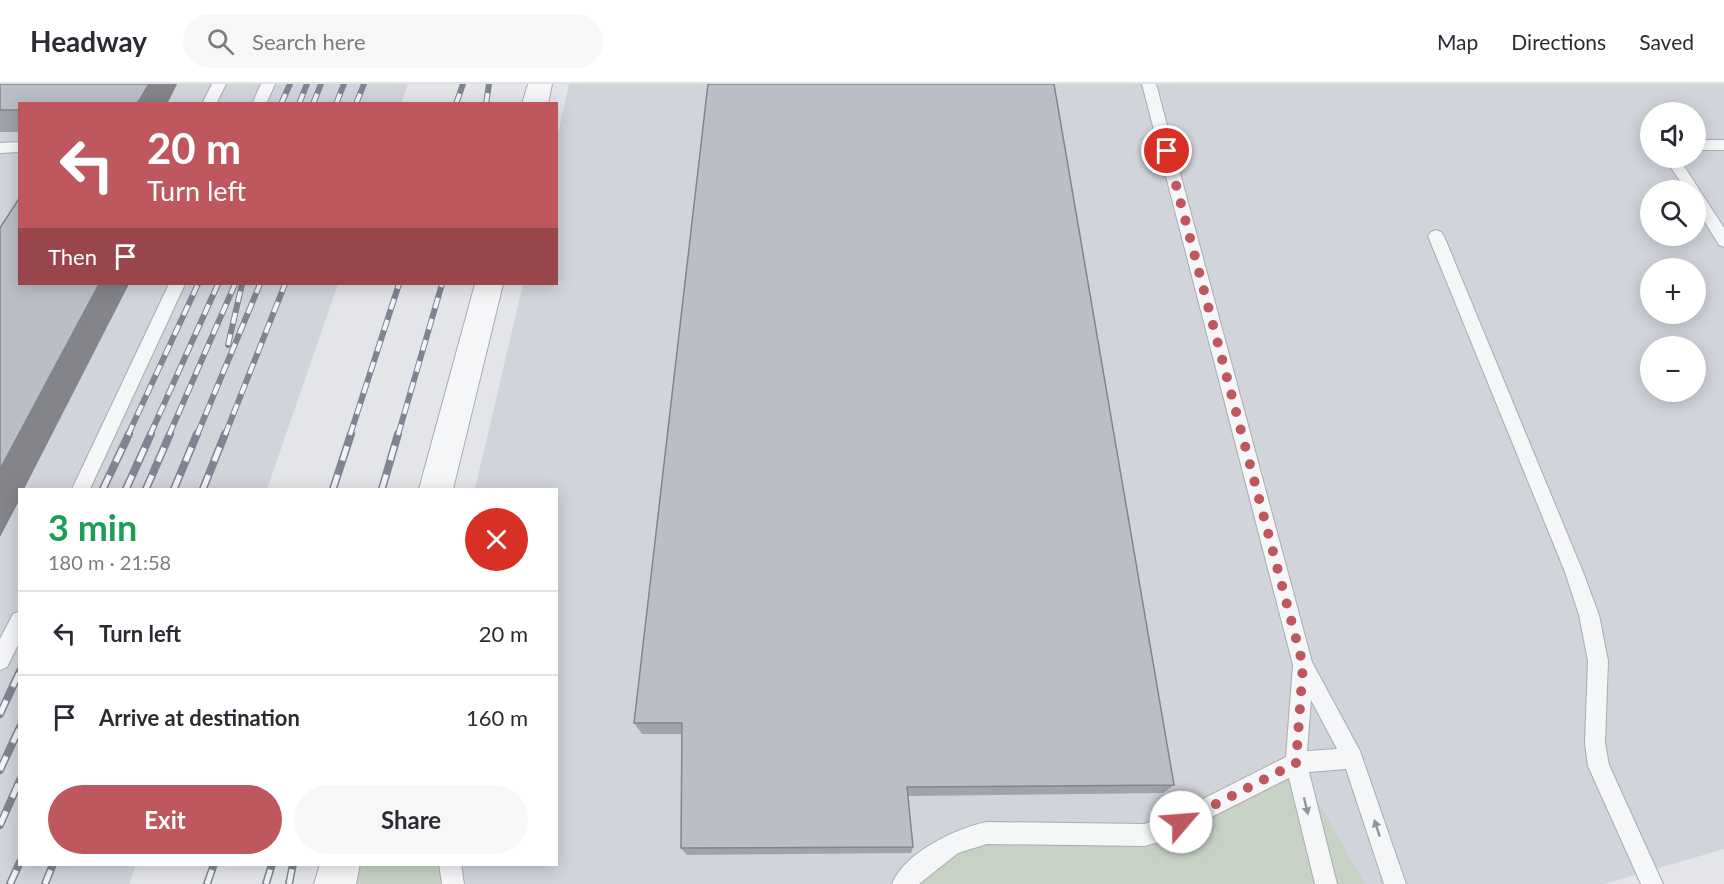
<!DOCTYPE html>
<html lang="en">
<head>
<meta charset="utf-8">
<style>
  body { margin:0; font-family:Lato,sans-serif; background:#f7f7f7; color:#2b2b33; height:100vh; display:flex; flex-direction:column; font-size:22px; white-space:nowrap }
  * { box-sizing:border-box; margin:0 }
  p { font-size:20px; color:#7c7c81 }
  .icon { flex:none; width:33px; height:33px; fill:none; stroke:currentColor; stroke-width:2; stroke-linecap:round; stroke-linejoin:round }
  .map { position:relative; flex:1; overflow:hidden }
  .drawer { position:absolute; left:18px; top:404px; width:540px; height:378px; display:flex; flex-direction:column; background:#fff; border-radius:0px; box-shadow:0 3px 15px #0003 }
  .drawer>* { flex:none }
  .guide { position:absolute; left:18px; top:18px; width:540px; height:183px; border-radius:0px; box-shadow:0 3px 15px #0003; background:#bf575e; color:#fff; overflow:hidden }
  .controls { position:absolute; left:1640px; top:18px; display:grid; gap:12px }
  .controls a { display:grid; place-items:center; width:66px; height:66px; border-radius:50%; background:#fff; box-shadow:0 3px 15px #0003; font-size:30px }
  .pin { position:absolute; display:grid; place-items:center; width:51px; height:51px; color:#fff; margin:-26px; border:3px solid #fff; border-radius:50%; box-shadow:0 2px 6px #0007 }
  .me { position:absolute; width:66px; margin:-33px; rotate:63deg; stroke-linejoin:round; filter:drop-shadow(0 0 4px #0008) }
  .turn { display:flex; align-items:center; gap:21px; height:126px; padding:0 30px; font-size:27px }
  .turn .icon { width:78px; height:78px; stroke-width:2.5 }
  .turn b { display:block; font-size:42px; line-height:51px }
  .then { display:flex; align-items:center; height:57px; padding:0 30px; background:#0003; gap:12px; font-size:22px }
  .round { display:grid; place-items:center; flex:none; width:63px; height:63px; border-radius:32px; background:#f7f7f7 }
  .summary { display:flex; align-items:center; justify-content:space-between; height:102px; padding:0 30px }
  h1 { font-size:36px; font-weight:700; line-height:45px; color:#1e9e55 }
  .cta { display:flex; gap:12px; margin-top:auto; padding:12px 30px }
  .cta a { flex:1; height:69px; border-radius:36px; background:#bf575e; color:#fff; font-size:24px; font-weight:700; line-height:69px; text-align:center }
  .cta a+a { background:#f7f7f7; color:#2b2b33 }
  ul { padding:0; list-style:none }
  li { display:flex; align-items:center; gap:18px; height:84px; padding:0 30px; border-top:2px solid #e1e1e2 }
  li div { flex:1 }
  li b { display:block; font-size:22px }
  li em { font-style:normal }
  header { display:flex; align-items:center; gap:36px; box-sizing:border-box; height:84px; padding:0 30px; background:#fff; border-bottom:2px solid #e1e1e2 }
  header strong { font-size:28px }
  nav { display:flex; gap:33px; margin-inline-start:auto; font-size:21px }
  .search { width:420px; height:54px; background:#f7f7f7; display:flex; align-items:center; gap:15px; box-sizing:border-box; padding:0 21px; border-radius:33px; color:#7c7c81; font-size:22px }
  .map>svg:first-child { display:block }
  .built { fill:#d1d4db; fill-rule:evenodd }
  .green { fill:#c7d2c5 }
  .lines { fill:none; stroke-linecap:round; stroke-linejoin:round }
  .lane-casing { stroke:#a9acb3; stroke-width:2 }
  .street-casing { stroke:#a9acb3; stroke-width:2 }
  .lane { fill:#f5f6f8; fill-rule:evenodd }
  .street { fill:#f5f6f8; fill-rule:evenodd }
  .rail-far1-casing { stroke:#7e8491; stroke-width:6 }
  .rail-casing { stroke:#7e8491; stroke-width:8 }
  .rail-far1 { stroke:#f2f4f7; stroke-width:4; stroke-dasharray:11; stroke-linecap:butt }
  .rail { stroke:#f2f4f7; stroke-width:5; stroke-dasharray:15; stroke-linecap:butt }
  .wall { fill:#a1a3aa }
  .shaded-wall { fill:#83858b }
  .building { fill:#bbbec6; stroke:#83858b; stroke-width:1.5 }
  .oneway { fill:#91949c }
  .route { stroke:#bf575e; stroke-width:10; stroke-dasharray:0 18 }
</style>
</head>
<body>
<header>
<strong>Headway</strong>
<div class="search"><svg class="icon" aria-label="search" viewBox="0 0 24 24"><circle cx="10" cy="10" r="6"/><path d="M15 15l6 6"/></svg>Search here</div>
<nav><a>Map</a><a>Directions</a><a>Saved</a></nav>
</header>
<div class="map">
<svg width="1724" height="800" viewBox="0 0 1724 800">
  <rect width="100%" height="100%" fill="#e3e5e9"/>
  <path class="built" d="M0 0H408L401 19 20 20V200H338L267 405H20V780H136L129 800H0Z
    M569 0H1724V765L1604 800H383L388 780H556V405H475L523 200H556L557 55ZM1650 28H1695V74H1650ZM1650 106H1695V152H1650ZM1650 184H1695V230H1650ZM1650 262H1695V308H1650Z"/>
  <path class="green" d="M1296 679 1365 800H903L955 756 1144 751Z
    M340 780H450L453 800H335Z"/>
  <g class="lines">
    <g class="lane-casing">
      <path id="lane" d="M212 0H226L216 20H202Z
        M261 0H275L266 20H252Z
        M1142 0H1156L1312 578 1360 667 1406 800H1384L1346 685 1309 688 1337 800H1315L1289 694 1164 757 1144 762 987 760 958 769 919 800H892C904 769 956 744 987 738L1144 740 1173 730 1286 673 1293 581ZM1311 616 1337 665 1307 667Z
        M1695 56H1724V66H1695Z
        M20 58V68L0 69V59Z
        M1670 74H1684V82L1724 144V163L1719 161 1695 122V106H1686L1670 82Z
        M1436 146 1441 148 1444 152 1583 488 1599 531 1608 577 1605 659 1609 681 1663 800H1641L1588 682 1585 659 1588 577 1579 531 1565 488 1428 152 1431 148Z
        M169 200H185L90 405H72Z
        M20 527V557L7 583 0 586V555L13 530Z
        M439 780H461L464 800H442Z"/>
    </g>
    <g class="street-casing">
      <path id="street" d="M528 0H552L548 20H522Z
        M475 200H503L453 405H419Z
        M320 780H360L356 800H314Z"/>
    </g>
    <use href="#lane" class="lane"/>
    <use href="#street" class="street"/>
    <g class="rail-far1-casing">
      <path id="rail-far1" d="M281 20 290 0
        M299 20 307 0
        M313 20 321 0
        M336 20 344 0
        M356 20 364 0
        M456 20 463 0
        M486 20 489 0
        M228 261 242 200
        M128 351 198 200
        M150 351 218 200
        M169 351 235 200
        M197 351 260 200
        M225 351 285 200
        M350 351 399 200
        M398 351 442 200"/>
    </g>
    <g class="rail-casing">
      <path id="rail" d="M103 405 129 350
        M126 405 151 350
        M146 405 170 350
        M174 405 197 350
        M203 405 225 350
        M333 405 351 350
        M382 405 398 350
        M0 630 20 587
        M0 686 20 643
        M0 741 20 696
        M10 800 20 778
        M45 800 53 780
        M207 800 214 780
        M266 800 272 780
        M289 800 293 780"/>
    </g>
    <use href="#rail-far1" class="rail-far1"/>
    <use href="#rail" class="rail"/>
  </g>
  <path class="wall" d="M0 0H177L167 20H20V48H0Z
    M708 0 1174 701 1163 709 908 712 913 763 911 769 687 771 681 764 682 650H642L634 639Z"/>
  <path class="shaded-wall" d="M149 0H177L167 20H137Z
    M99 200H129L24 405H20V415L0 453V385Z"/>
  <path class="building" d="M0 0H149L137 20H20V26H0Z
    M708 0H1054L1174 701 907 703 913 763 681 764 682 639H634Z
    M20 113V200H99L0 385V144Z"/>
  <defs><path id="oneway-solid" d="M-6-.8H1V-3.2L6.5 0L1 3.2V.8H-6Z" transform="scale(1.5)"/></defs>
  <g class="oneway">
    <use href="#oneway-solid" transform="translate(1306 722) rotate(76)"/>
    <use href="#oneway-solid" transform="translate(1377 744) rotate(-108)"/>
  </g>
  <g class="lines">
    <path class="route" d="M1167 67 1303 581 1296 679 1181 738"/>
  </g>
</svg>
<div class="controls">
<a><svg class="icon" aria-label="sound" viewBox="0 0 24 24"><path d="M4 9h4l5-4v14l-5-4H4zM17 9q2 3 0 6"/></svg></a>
<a><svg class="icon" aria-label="search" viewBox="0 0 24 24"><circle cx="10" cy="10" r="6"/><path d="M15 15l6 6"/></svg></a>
<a>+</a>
<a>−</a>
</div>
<div class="pin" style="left:1167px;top:67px;background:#d93025"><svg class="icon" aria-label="arrive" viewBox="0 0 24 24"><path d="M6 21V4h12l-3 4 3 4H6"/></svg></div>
<svg class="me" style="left:1181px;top:738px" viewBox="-20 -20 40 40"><circle r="19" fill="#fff"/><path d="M0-13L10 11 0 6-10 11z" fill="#bf575e"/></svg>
<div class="guide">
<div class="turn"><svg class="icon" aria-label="left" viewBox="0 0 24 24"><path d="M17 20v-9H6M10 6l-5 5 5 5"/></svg><div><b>20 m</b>Turn left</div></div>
<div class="then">Then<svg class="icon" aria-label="arrive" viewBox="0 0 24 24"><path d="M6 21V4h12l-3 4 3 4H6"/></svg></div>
</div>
<section class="drawer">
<div class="summary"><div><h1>3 min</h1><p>180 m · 21:58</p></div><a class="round" style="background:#d93025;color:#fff"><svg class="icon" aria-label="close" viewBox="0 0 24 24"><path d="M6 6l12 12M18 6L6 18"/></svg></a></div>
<ul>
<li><svg class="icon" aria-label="left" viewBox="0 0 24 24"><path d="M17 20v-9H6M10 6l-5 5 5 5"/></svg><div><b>Turn left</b></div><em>20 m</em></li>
<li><svg class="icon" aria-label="arrive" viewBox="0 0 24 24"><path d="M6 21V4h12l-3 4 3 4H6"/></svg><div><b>Arrive at destination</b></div><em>160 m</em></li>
</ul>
<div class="cta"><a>Exit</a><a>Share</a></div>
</section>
</div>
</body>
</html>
